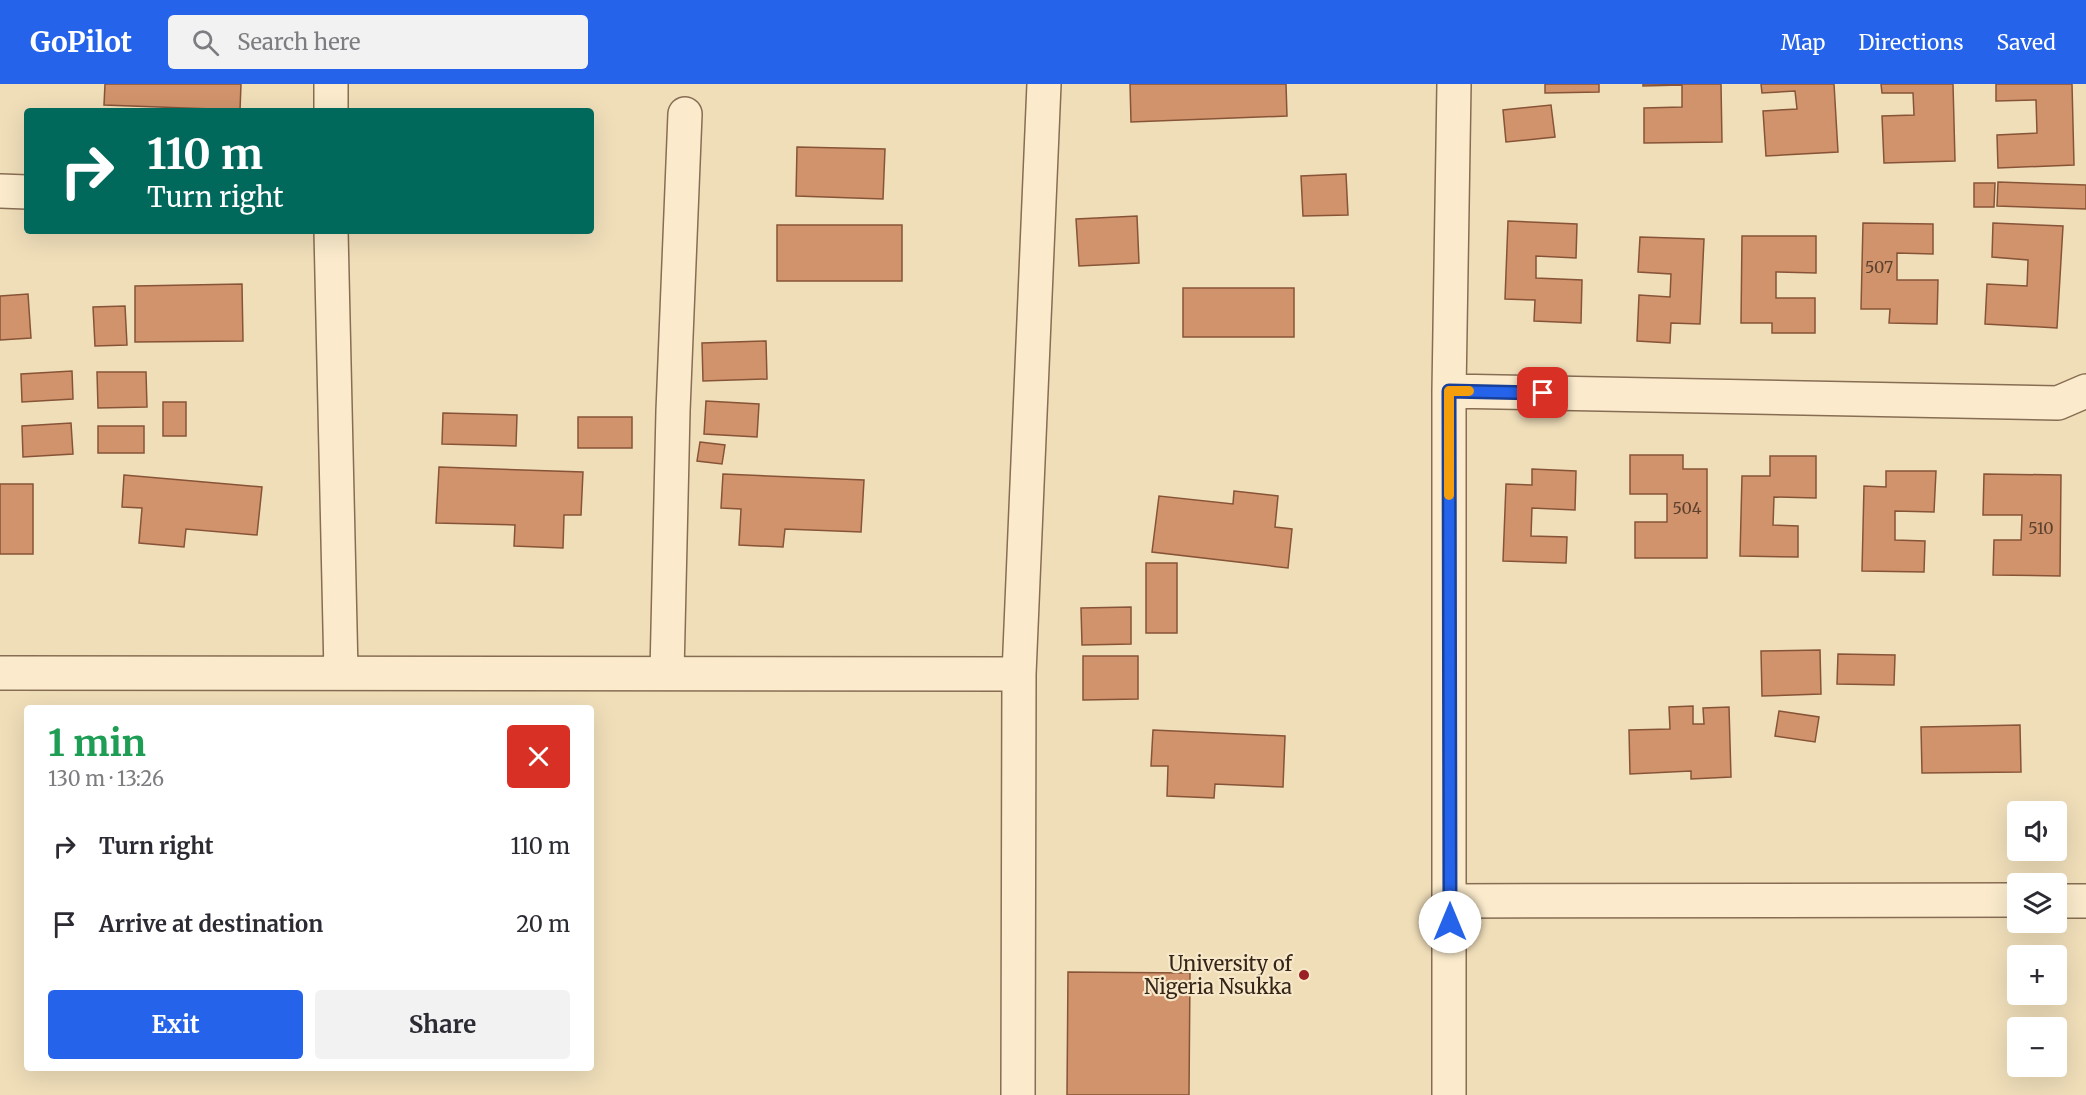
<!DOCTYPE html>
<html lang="en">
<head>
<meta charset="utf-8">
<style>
  body { margin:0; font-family:Merriweather,serif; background:#f2f2f3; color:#2b2b33; height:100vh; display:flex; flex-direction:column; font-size:22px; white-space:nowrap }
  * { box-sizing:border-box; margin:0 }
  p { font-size:20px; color:#7c7c81 }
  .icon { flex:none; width:33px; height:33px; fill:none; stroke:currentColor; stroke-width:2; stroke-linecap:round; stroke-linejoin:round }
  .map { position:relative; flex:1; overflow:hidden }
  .details { position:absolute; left:24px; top:621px; width:570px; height:366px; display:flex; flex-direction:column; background:#fff; border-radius:6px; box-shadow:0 6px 24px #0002 }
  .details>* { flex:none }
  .banner { position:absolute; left:24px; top:24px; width:570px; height:126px; border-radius:6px; box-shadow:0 6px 24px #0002; background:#00695c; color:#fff; overflow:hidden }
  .fabs { position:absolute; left:2007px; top:717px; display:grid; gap:12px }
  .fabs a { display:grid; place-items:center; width:60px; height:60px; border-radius:6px; background:#fff; box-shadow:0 6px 24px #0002; font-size:30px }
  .pin { position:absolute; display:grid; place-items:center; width:51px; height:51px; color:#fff; margin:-26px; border-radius:12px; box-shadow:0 3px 9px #0006 }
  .me { position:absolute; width:66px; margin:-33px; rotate:0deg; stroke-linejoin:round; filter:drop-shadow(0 0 4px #0008) }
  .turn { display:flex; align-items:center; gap:21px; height:126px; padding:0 24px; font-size:27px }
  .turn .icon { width:78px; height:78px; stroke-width:2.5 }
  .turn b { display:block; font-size:42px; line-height:51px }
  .round { display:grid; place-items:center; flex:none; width:63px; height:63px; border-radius:6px; background:#f2f2f3 }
  .head { display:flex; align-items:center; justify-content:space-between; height:102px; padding:0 24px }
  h1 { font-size:36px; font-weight:700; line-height:45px; color:#1e9e55 }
  .cta { display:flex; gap:12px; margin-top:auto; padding:12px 24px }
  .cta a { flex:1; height:69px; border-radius:6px; background:#2563eb; color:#fff; font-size:24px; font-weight:700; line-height:69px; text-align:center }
  .cta a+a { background:#f2f2f3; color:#2b2b33 }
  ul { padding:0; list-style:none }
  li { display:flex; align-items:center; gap:18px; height:78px; padding:0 24px }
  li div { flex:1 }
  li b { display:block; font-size:22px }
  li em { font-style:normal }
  header { display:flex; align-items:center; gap:36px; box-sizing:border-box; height:84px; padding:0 30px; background:#2563eb; color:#fff }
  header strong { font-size:28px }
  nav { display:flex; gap:33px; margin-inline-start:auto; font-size:21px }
  .search { width:420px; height:54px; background:#f2f2f3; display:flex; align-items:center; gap:15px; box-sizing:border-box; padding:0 21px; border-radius:6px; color:#7c7c81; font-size:22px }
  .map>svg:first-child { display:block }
  .building { fill:#d1936c; stroke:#875437; stroke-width:1.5 }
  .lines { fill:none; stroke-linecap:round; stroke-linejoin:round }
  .minor-casing { stroke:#876d53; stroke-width:36 }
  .minor { stroke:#fbebcc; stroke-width:33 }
  .route-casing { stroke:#184099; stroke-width:15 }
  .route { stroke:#2563eb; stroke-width:10 }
  .slow { stroke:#f59e0b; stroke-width:10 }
  .poi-dot { fill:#992024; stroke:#f7e8c9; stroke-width:2 }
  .labels { text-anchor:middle; stroke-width:4.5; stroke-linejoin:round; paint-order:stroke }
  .number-label { font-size:16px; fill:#5c412e }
  .poi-label { font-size:20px; fill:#352619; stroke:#f7e8c9; text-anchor:end }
</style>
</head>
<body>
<header>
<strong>GoPilot</strong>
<div class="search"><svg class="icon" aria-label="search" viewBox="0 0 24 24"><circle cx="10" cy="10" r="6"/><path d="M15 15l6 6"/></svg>Search here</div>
<nav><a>Map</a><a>Directions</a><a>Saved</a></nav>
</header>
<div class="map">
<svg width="2086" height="1011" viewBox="0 0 2086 1011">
  <rect width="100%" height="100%" fill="#f0deb9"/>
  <path class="building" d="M105 0H241L240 26 104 21Z
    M1130 0H1286L1287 32 1131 38Z
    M1545 0H1599V8L1545 9Z
    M1643 0H1721L1722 58 1644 59V24L1682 23V1L1643 2Z
    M1761 0H1834L1838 68 1766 72 1763 27 1797 25 1795 7 1762 9Z
    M1881 0H1953L1955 77 1884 79 1882 32 1914 31 1913 9H1882Z
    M1996 0H2072L2074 81 1998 84 1997 51 2037 49 2036 16 1996 17Z
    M1551 21 1555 53 1506 58 1503 26Z
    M797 63 885 65 883 115 796 112Z
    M1346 90 1348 131 1303 132 1301 92Z
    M1998 98 2086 101V125L1997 122Z
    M1974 99H1995L1994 123H1974Z
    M1137 132 1139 179 1079 182 1076 135Z
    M1508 137 1577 140 1576 174 1536 172V194L1582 196 1581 239 1534 237 1535 216 1505 215Z
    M1863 139 1933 140V170L1897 169V196H1938L1937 240 1889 239 1890 225H1861Z
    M1993 139 2063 142 2057 244 1985 240 1987 200 2027 202 2028 176 1992 173Z
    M777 141H902V197H777Z
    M1742 152H1816V189L1776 188V214H1815V249H1772V239H1741Z
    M1640 153 1704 155 1700 240 1671 239 1670 259 1637 257 1639 211 1670 213 1671 190 1638 188Z
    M242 200 243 257 135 258V202Z
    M1183 204H1294V253H1183Z
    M28 210 31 254 0 256V212Z
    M125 222 127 261 95 262 93 223Z
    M766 257 767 295 703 297 702 259Z
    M72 287 73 315 22 318 21 290Z
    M97 288H146L147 323 98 324Z
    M706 317 759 320 757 353 704 350Z
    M163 318H186V352H163Z
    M443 329 517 331 516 362 442 360Z
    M578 333H632V364H578Z
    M71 339 73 370 23 373 22 342Z
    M98 342H144V369H98Z
    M700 358 725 361 722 380 697 377Z
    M1630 371H1683V385H1707V474H1635V438H1667V410H1630Z
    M1770 372H1816V414L1774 413 1773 441 1798 442V473L1740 472 1742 392H1770Z
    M439 383 583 388 581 431H564L563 464 514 462 515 441 436 439Z
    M1532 385 1576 387 1575 426 1532 424 1531 452 1567 453 1566 479 1503 477 1506 400 1532 401Z
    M1886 387H1936L1934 428 1895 427V456L1925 457 1924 488 1862 487 1864 402 1886 403Z
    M723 390 864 396 861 448 785 445 783 463 739 461 741 425 721 424Z
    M1984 390 2061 391 2060 492 1993 491 1994 456H2021L2022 431H1983Z
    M124 391 262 403 257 451 186 445 184 463 139 459 142 424 122 423Z
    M0 400H33V470H0Z
    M1234 407 1278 412 1275 443 1292 445 1288 484 1152 468 1159 412 1233 420Z
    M1146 479H1177V549H1146Z
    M1131 523V560L1082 561 1081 524Z
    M1820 566 1821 610 1762 612 1761 567Z
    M1838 570 1895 571 1894 601 1837 600Z
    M1083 572H1138V615L1083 616Z
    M1693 622V640H1704L1703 624 1729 623 1731 693 1691 695V687L1630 690 1629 646 1670 645 1669 623Z
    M1779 627 1819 633 1815 658 1775 652Z
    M2020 641 2021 688 1922 689 1921 643Z
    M1153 646 1285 652 1283 703 1215 700 1214 714 1167 712 1168 682H1151Z
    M1068 888 1190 889 1189 1011H1067Z"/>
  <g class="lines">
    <g class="minor-casing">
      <path id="minor" d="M331 27V0
        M0 107 27 108
        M331 147 341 588
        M1449 307 2058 319 2086 307
        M0 589 1019 590
        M667 589 673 327 685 30
        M1450 817 2018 816
        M2056 817H2086
        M1018 1011 1019 590 1044 0
        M1449 1011V307L1454 0"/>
    </g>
    <use href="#minor" class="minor"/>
  </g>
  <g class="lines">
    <g class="route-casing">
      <path id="route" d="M1450 838 1449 307 1543 309"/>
    </g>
    <use href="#route" class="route"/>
    <path class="slow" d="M1449 411V307H1469"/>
  </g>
  <circle class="poi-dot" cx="1304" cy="891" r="6"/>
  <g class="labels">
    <g class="number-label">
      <text x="1879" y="189">507</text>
      <text x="1687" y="430">504</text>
      <text x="2041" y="450">510</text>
    </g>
    <g class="poi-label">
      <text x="1292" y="887">University of<tspan x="1292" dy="23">Nigeria Nsukka</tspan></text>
    </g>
  </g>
</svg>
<div class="fabs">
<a><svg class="icon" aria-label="sound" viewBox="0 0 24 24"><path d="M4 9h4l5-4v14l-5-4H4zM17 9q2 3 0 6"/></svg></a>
<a><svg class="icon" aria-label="layers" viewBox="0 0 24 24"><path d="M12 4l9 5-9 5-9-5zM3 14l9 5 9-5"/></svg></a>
<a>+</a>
<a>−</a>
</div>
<div class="pin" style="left:1543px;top:309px;background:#d93025"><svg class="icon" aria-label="arrive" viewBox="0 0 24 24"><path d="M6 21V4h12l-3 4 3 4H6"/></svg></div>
<svg class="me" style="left:1450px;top:838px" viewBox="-20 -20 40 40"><circle r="19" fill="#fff"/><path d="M0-13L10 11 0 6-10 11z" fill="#2563eb"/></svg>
<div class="banner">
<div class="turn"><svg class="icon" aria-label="right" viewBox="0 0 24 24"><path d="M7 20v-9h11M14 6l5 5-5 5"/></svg><div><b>110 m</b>Turn right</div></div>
</div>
<section class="details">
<div class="head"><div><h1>1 min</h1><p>130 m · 13:26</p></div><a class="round" style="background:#d93025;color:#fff"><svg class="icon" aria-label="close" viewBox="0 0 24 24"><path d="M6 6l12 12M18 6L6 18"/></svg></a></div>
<ul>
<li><svg class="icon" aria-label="right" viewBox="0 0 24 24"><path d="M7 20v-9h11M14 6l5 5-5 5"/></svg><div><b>Turn right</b></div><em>110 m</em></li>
<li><svg class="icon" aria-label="arrive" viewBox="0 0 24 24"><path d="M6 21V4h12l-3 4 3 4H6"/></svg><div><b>Arrive at destination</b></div><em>20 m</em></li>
</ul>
<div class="cta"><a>Exit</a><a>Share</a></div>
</section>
</div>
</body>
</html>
